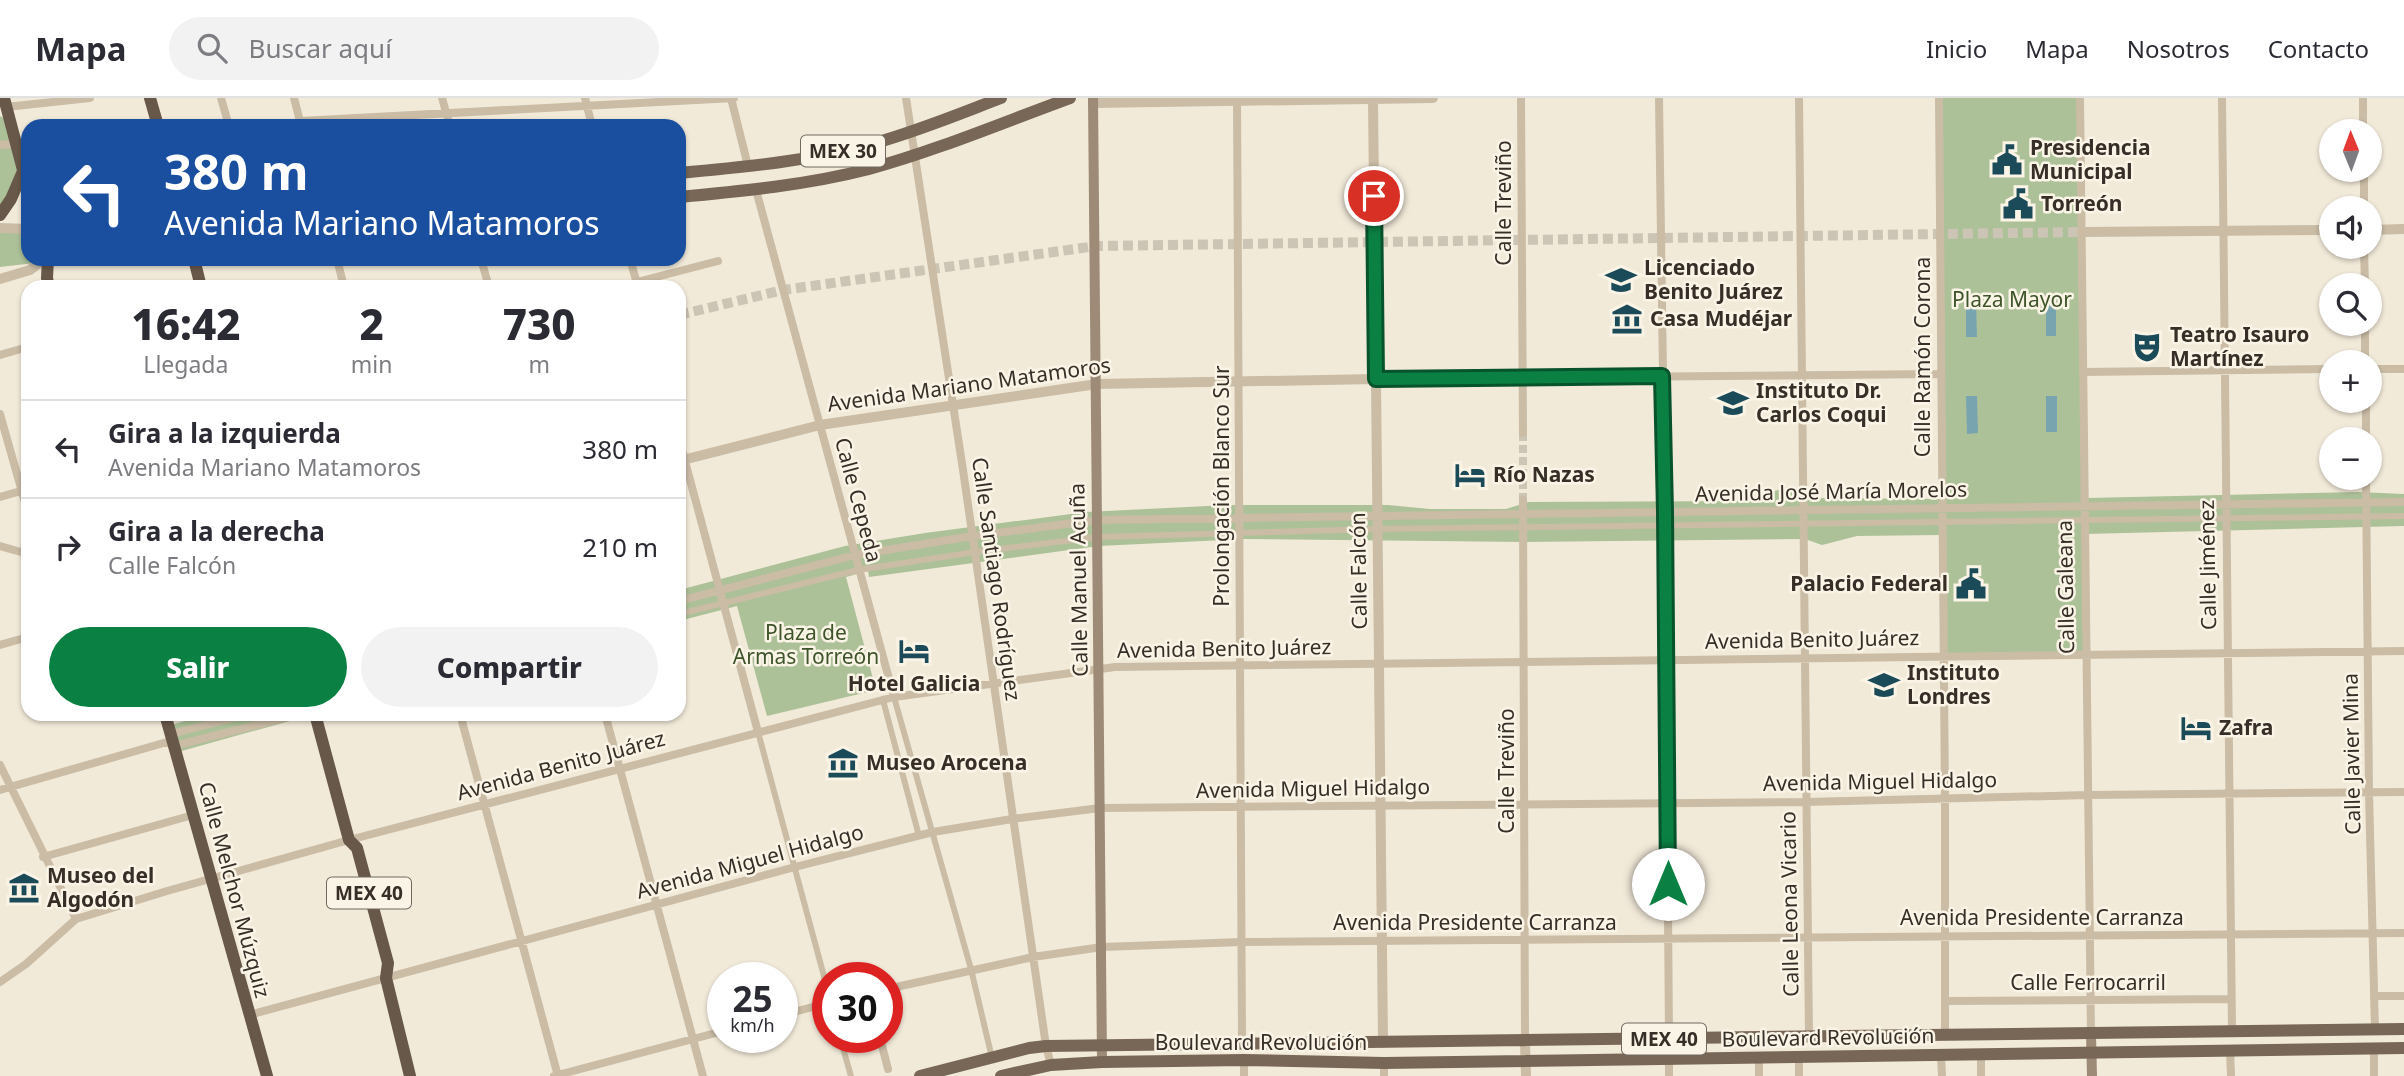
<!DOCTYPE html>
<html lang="es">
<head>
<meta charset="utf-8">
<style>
  body { margin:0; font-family:"Noto Sans",sans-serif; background:#f2f2f3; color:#2b2b33; height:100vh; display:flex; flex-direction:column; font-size:26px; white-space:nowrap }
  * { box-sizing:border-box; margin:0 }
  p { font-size:23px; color:#7c7c81 }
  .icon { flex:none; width:38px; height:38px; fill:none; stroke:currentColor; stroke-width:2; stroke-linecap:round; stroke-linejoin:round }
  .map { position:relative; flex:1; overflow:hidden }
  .panel { position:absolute; left:21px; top:182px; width:665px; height:441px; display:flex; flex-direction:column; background:#fff; border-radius:21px; box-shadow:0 2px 5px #0004 }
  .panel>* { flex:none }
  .banner { position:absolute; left:21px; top:21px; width:665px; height:147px; border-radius:21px; box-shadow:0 2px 5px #0004; background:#1a4fa0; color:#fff; overflow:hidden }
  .needle { width:46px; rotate:359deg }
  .fabs { position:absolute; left:2319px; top:21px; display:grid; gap:14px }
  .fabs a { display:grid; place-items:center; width:63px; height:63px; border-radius:50%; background:#fff; box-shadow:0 2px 5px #0004; font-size:35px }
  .speed { position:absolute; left:707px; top:864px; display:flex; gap:14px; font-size:35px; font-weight:700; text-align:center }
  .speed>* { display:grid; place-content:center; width:91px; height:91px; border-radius:50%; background:#fff; box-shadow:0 2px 5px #0004; line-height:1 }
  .speed small { font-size:18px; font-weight:400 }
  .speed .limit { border:10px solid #d22; background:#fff; color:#111 }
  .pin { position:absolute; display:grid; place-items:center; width:60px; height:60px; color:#fff; margin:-30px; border:4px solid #fff; border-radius:50%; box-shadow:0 2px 7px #0007 }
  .me { position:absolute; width:77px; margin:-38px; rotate:0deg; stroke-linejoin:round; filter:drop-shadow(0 0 5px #0008) }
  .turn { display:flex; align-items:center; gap:24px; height:147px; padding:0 28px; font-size:32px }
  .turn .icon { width:91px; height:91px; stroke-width:2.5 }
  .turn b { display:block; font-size:49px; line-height:60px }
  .eta { display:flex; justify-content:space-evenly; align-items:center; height:119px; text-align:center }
  .eta b { font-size:42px; font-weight:800; line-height:49px }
  .button { display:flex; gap:14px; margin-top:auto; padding:14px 28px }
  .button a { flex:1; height:80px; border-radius:42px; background:#0b8043; color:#fff; font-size:28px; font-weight:800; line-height:80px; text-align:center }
  .button a+a { background:#f2f2f3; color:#2b2b33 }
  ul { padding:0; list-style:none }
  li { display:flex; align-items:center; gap:21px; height:98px; padding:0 28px; border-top:2px solid #e1e1e2 }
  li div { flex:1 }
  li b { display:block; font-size:26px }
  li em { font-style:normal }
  header { display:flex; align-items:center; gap:42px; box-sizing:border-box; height:98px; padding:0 35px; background:#fff; border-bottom:2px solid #e1e1e2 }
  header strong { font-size:33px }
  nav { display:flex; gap:38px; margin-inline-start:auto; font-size:24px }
  .search { width:490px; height:63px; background:#f2f2f3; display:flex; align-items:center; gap:18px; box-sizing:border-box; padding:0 24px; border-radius:38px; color:#7c7c81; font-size:26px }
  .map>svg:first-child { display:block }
  .green { fill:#adc199 }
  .water { fill:#78a4b0 }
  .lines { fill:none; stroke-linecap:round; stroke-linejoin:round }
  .minor-tunnel { stroke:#ccc4b5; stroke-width:8; stroke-dasharray:8 4; stroke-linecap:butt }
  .tertiary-tunnel { stroke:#ccc4b5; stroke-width:10; stroke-dasharray:10 5; stroke-linecap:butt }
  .pedestrian { stroke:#cabca5; stroke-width:6 }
  .minor { stroke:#cabca5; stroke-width:8 }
  .tertiary { stroke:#cabca5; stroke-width:10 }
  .secondary { stroke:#9e8b77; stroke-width:10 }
  .primary { stroke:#786757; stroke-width:12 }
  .trunk { stroke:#68584a; stroke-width:12 }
  .route-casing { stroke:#07532c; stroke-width:18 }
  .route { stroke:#0b8043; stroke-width:12 }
  .labels { text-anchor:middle; stroke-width:5; stroke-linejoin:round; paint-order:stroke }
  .shield { fill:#faf4e6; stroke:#716960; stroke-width:2 }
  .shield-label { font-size:19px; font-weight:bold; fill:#362e27 }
  .poi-label { font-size:21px; font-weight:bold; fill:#362e27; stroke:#faf4e6; text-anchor:start }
  .street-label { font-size:21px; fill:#362e27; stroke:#faf4e6 }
  .park-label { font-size:21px; fill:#3e542a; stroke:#faf4e6 }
</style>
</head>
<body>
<header>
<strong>Mapa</strong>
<div class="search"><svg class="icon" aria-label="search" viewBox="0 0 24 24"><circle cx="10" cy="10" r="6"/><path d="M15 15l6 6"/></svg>Buscar aquí</div>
<nav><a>Inicio</a><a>Mapa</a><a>Nosotros</a><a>Contacto</a></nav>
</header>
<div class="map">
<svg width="2404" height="978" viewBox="0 0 2404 978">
  <rect width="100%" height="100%" fill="#f2ead9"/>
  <path class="green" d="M1940 0H2081L2087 400 2359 394 2404 396V428L2085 436 2084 554 1944 556 1942 437 1857 438 1822 447 1805 441 1524 444 1245 441 1099 448 869 479 868 473 846 479 876 592 767 618 737 508 679 523V492L845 448 925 435 1086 414 1227 407H1388L1430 411H1506L1528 404 1745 403 1790 388 1811 400 1940 401Z
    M0 18 13 25 25 74 0 120Z
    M0 134 28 135V161H37L35 165 0 169Z
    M209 616H315L178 654 171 627Z"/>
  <path class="water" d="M2046 201H2056V238H2046Z
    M1966 202H1976L1977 239H1966Z
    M1966 298H1977L1978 335 1967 336Z
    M2046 298H2057V334H2046Z"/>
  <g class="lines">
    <path class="minor-tunnel" d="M1523 335V402"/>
    <path class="tertiary-tunnel" d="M679 217 783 192 1096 148 2082 134"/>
    <path class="pedestrian" d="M679 516 858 472 975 454 1097 439 1378 431 2404 418
      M894 599 971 871 992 960
      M883 602 919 738
      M758 634 828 893
      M840 940 851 978"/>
    <path class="minor" d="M221 0 229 28
      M294 0 301 27
      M442 0 450 28
      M585 0 592 28
      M731 0 748 68
      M906 0 963 372 1046 948 1051 967
      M1237 0 1242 944
      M1521 0 1523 335
      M1659 0 1665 414 1669 941
      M1799 0 1809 939
      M1939 0 1945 701V938
      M2080 0 2091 936
      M2222 0 2232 934
      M2363 0V33
      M6 9 90 0
      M300 23 734 0
      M0 47 17 46
      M2364 72V110
      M756 92 894 599
      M2364 149 2365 187
      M337 161 344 189
      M481 161 489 189
      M630 161 638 189
      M637 184 718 163
      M2365 226V264
      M0 257 28 249
      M2370 271H2404
      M2083 274 2331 271
      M1376 281 1941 276
      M2366 303V341
      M0 316 28 415
      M679 341 758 634
      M2366 380 2369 694 2375 932
      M0 399 28 391
      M1523 402 1525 943
      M0 448 28 456
      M679 503 855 457 973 438 1097 422 2404 404
      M0 547 28 539
      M460 616 558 978
      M605 616 703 978
      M170 638 171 636 248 616
      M0 667 76 821
      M0 692 167 644 174 648 300 616
      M43 759 193 717
      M0 884 26 866 76 821 167 793 349 742 894 599 1115 569 2404 553
      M887 891 1033 859 1102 849 1242 844 2404 835
      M2374 898H2404
      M1945 903 2231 901
      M249 917 795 769 933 734 1012 721 1100 710 1806 704 2088 697 2404 694
      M782 917 828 905
      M880 940 888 971
      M2374 950V978
      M2230 952 2231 978
      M1941 958 1942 978
      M1799 960V978
      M1669 962V978
      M1384 965V978
      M554 978 723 933
      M1244 978V962
      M1759 978V960
      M1981 978V957"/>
    <path class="tertiary" d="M1373 0 1383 945
      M1093 5 1433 0
      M0 130 28 131
      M2370 132 2404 131
      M2082 134 2331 132
      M0 181 30 172 44 161
      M679 363 820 327 1097 286 1376 281
      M1525 943 1526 978"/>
    <path class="secondary" d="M1093 0 1102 964
      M2091 936 2092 978"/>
    <path class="primary" d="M679 75C745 69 811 63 875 45 918 33 959 16 1001 0
      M679 99C743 93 807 87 869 71 938 52 1004 24 1070 0
      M920 978 1029 950 1046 948 2404 931
      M1001 978 1051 967 1102 964 1244 962 1384 965 2404 950"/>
    <path class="trunk" d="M4 0 28 91
      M150 0 158 28
      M0 117 11 101 23 73
      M48 161 47 180 49 189
      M194 161 201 189
      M165 616 267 978
      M315 616 349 742 357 750 388 865 386 880 410 978"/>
  </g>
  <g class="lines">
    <g class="route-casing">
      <path id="route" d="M1374 98 1376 281 1662 278 1665 414 1668 786"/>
    </g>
    <use href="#route" class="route"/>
  </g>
  <defs>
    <g id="civic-bare" transform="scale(2.415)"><path d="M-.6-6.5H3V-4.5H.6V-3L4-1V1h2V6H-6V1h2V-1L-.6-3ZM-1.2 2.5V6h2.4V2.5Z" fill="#1b4a58" stroke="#faf4e6" stroke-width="2.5" paint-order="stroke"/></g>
    <g id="school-bare" transform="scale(2.415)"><path d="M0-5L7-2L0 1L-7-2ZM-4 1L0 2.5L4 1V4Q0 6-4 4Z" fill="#1b4a58" stroke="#faf4e6" stroke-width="2.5" paint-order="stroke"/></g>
    <g id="museum-bare" transform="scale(2.415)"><path d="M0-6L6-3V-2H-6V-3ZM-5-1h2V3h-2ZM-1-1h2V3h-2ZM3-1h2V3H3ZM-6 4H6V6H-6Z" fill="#1b4a58" stroke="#faf4e6" stroke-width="2.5" paint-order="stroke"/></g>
    <g id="theatre-bare" transform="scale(2.415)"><path d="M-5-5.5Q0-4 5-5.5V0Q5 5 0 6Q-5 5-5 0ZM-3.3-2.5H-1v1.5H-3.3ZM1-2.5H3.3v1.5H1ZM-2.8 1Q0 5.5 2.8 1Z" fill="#1b4a58" stroke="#faf4e6" stroke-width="2.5" paint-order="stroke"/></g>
    <g id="university-bare" transform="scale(2.415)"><path d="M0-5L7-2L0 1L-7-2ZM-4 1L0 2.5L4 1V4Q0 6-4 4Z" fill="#1b4a58" stroke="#faf4e6" stroke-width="2.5" paint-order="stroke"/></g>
    <g id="hotel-bare" transform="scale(2.415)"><path d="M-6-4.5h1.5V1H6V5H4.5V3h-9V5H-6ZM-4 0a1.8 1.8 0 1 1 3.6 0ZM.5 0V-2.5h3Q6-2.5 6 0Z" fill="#1b4a58" stroke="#faf4e6" stroke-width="2.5" paint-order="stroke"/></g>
  </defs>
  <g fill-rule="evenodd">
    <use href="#civic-bare" x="2007" y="62"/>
    <use href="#civic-bare" x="2018" y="106"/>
    <use href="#school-bare" x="1621" y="182"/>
    <use href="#museum-bare" x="1627" y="221"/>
    <use href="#theatre-bare" x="2147" y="249"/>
    <use href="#university-bare" x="1733" y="305"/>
    <use href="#hotel-bare" x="1470" y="377"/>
    <use href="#civic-bare" x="1971" y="486"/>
    <use href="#hotel-bare" x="914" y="553"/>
    <use href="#school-bare" x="1884" y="587"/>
    <use href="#hotel-bare" x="2196" y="630"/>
    <use href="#museum-bare" x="843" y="665"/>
    <use href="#museum-bare" x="24" y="790"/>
  </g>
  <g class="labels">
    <g class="shield">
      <rect x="801" y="37.5" width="84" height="31" rx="5"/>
      <rect x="327" y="779.5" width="84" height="31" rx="5"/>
      <rect x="1622" y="925.5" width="84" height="31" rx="5"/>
    </g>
    <g class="shield-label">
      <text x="843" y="60">MEX 30</text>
      <text x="369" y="802">MEX 40</text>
      <text x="1664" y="948">MEX 40</text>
    </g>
    <g class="poi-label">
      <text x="2030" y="57">Presidencia<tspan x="2030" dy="24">Municipal</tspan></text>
      <text x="2041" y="113">Torreón</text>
      <text x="1644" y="177">Licenciado<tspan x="1644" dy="24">Benito Juárez</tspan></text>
      <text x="1650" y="228">Casa Mudéjar</text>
      <text x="2170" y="244">Teatro Isauro<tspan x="2170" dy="24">Martínez</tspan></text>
      <text x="1756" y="300">Instituto Dr.<tspan x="1756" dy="24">Carlos Coqui</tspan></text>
      <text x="1493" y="384">Río Nazas</text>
      <text x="1948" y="493" text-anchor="end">Palacio Federal</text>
      <text x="1907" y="582">Instituto<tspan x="1907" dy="24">Londres</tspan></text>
      <text x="914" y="593" text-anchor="middle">Hotel Galicia</text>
      <text x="2219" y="637">Zafra</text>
      <text x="866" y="672">Museo Arocena</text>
      <text x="47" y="785">Museo del<tspan x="47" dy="24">Algodón</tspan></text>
    </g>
    <g class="street-label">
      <text transform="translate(1504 105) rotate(-90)" y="7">Calle Treviño</text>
      <text transform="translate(1923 259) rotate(-90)" y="7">Calle Ramón Corona</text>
      <text transform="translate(969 287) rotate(-8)" y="7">Avenida Mariano Matamoros</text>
      <text transform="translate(1222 388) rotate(-90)" y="7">Prolongación Blanco Sur</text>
      <text transform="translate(1831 394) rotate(-1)" y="7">Avenida José María Morelos</text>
      <text transform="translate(858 402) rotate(75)" y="7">Calle Cepeda</text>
      <text transform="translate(2208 467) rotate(-91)" y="7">Calle Jiménez</text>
      <text transform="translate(1359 473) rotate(-91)" y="7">Calle Falcón</text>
      <text transform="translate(996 481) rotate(82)" y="7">Calle Santiago Rodríguez</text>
      <text transform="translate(1079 482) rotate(-91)" y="7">Calle Manuel Acuña</text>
      <text transform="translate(2066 489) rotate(-91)" y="7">Calle Galeana</text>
      <text transform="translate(1812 542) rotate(-1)" y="7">Avenida Benito Juárez</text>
      <text transform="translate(1224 551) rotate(-1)" y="7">Avenida Benito Juárez</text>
      <text transform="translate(2352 656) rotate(-91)" y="7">Calle Javier Mina</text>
      <text transform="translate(561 668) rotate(-15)" y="7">Avenida Benito Juárez</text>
      <text transform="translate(1507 673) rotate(-90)" y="7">Calle Treviño</text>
      <text transform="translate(1880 684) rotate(-1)" y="7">Avenida Miguel Hidalgo</text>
      <text transform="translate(1313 691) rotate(-1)" y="7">Avenida Miguel Hidalgo</text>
      <text transform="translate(750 764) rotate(-15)" y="7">Avenida Miguel Hidalgo</text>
      <text transform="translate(234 792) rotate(75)" y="7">Calle Melchor Múzquiz</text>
      <text transform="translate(1790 806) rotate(-91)" y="7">Calle Leona Vicario</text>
      <text x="2042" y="827">Avenida Presidente Carranza</text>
      <text x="1475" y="832">Avenida Presidente Carranza</text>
      <text x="2088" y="892">Calle Ferrocarril</text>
      <text transform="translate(1828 940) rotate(-1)" y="7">Boulevard Revolución</text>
      <text x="1261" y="952">Boulevard Revolución</text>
    </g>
    <g class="park-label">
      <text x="2012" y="209">Plaza Mayor</text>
      <text x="806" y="542">Plaza de<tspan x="806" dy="24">Armas Torreón</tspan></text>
    </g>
  </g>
</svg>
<div class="fabs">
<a><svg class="needle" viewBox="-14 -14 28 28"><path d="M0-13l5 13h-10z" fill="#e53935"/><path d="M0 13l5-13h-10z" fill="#7c7c81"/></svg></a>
<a><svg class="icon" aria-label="sound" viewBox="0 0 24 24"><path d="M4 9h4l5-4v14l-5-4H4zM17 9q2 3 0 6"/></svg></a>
<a><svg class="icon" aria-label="search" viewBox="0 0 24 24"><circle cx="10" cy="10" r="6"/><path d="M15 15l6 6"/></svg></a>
<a>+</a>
<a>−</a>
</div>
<div class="speed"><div>25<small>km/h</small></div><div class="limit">30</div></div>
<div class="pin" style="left:1374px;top:98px;background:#d93025"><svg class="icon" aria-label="arrive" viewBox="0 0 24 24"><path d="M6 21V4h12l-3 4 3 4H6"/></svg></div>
<svg class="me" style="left:1668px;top:786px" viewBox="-20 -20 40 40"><circle r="19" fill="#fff"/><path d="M0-13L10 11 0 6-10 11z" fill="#0b8043"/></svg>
<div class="banner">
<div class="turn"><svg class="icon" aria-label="left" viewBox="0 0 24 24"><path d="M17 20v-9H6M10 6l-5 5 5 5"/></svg><div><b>380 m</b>Avenida Mariano Matamoros</div></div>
</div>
<section class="panel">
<div class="eta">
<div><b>16:42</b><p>Llegada</p></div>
<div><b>2</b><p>min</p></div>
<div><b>730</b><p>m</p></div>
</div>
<ul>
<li><svg class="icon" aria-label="left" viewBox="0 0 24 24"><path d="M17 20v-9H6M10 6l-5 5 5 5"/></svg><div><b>Gira a la izquierda</b><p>Avenida Mariano Matamoros</p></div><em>380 m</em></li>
<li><svg class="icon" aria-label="right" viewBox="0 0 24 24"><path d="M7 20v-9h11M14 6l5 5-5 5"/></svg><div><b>Gira a la derecha</b><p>Calle Falcón</p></div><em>210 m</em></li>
</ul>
<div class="button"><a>Salir</a><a>Compartir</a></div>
</section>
</div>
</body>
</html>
